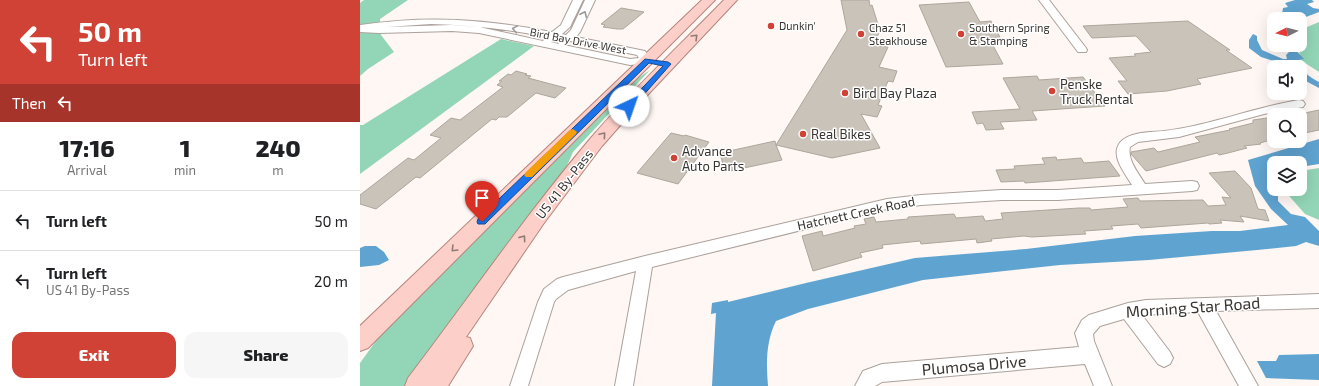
<!DOCTYPE html>
<html lang="en">
<head>
<meta charset="utf-8">
<style>
  body { margin:0; font-family:"Exo 2",sans-serif; background:#f6f6f6; color:#202124; height:100vh; display:flex; flex-direction:column; font-size:15px; white-space:nowrap }
  * { box-sizing:border-box; margin:0 }
  p { font-size:13px; color:#757577 }
  .icon { flex:none; width:22px; height:22px; fill:none; stroke:currentColor; stroke-width:2; stroke-linecap:round; stroke-linejoin:round }
  .map { position:relative; flex:1; overflow:hidden }
  .side { display:flex; flex-direction:column; background:#fff; width:360px }
  .side>* { flex:none }
  .guide { background:#d04235; color:#fff; overflow:hidden }
  .needle { width:26px; rotate:264deg }
  .controls { position:absolute; left:907px; top:12px; display:grid; gap:8px }
  .controls a { display:grid; place-items:center; width:40px; height:40px; border-radius:8px; background:#fff; box-shadow:0 4px 16px #0002; font-size:20px }
  .pin { position:absolute; display:grid; place-items:center; width:34px; height:34px; color:#fff; margin:-41px -17px; border-radius:50% 50% 50% 0; rotate:-45deg; box-shadow:0 0 4px #0007 }
  .pin .icon { rotate:45deg }
  .me { position:absolute; width:44px; margin:-22px; rotate:42deg; stroke-linejoin:round; filter:drop-shadow(0 0 3px #0008) }
  .turn { display:flex; align-items:center; gap:14px; height:84px; padding:0 12px; font-size:18px }
  .turn .icon { width:52px; height:52px; stroke-width:2.5 }
  .turn b { display:block; font-size:28px; line-height:34px }
  .then { display:flex; align-items:center; height:38px; padding:0 12px; background:#0003; gap:8px; font-size:15px }
  .eta { display:flex; justify-content:space-evenly; align-items:center; height:68px; text-align:center }
  .eta b { font-size:24px; font-weight:800; line-height:28px }
  .action { display:flex; gap:8px; margin-top:auto; padding:8px 12px }
  .action a { flex:1; height:46px; border-radius:12px; background:#d04235; color:#fff; font-size:16px; font-weight:800; line-height:46px; text-align:center }
  .action a+a { background:#f6f6f6; color:#202124 }
  ul { padding:0; list-style:none }
  li { display:flex; align-items:center; gap:12px; height:60px; padding:0 12px; border-top:1px solid #e0e0e0 }
  li div { flex:1 }
  li b { display:block; font-size:15px }
  li em { font-style:normal }
  main { display:flex; flex:1; min-height:0 }
  .map>svg:first-child { display:block }
  .green { fill:#93d6b7 }
  .water { fill:#5fa3d0 }
  .building { fill:#cac3ba; stroke:#ada69d }
  .lines { fill:none; stroke-linecap:round; stroke-linejoin:round }
  .minor-casing { stroke:#aca19b; stroke-width:2 }
  .major-casing { stroke:#b6857c; stroke-width:2 }
  .minor { fill:#fff; fill-rule:evenodd }
  .major { fill:#fcd0c9; fill-rule:evenodd }
  .oneway { stroke:#9c9a98 }
  .oneway2 { stroke:#907a75 }
  .route { fill:#1a73e8; stroke:#114b97 }
  .slow { fill:#f59e0b }
  .poi-dot { fill:#d04235; stroke:#fff; stroke-width:1.5 }
  .labels { text-anchor:middle; stroke-width:3; stroke-linejoin:round; paint-order:stroke }
  .far-poi-label { font-size:11px; fill:#383431; stroke:#fff; text-anchor:start }
  .far-street-label { font-size:11px; fill:#383431; stroke:#fff }
  .poi-label { font-size:13px; fill:#383431; stroke:#fff; text-anchor:start }
  .street-label { font-size:13px; fill:#383431; stroke:#fff }
  .near-street-label { font-size:16px; fill:#383431; stroke:#fff }
</style>
</head>
<body>
<main>
<section class="side">
<div class="guide">
<div class="turn"><svg class="icon" aria-label="left" viewBox="0 0 24 24"><path d="M17 20v-9H6M10 6l-5 5 5 5"/></svg><div><b>50 m</b>Turn left</div></div>
<div class="then">Then<svg class="icon" aria-label="left" viewBox="0 0 24 24"><path d="M17 20v-9H6M10 6l-5 5 5 5"/></svg></div>
</div>
<div class="eta">
<div><b>17:16</b><p>Arrival</p></div>
<div><b>1</b><p>min</p></div>
<div><b>240</b><p>m</p></div>
</div>
<ul>
<li><svg class="icon" aria-label="left" viewBox="0 0 24 24"><path d="M17 20v-9H6M10 6l-5 5 5 5"/></svg><div><b>Turn left</b></div><em>50 m</em></li>
<li><svg class="icon" aria-label="left" viewBox="0 0 24 24"><path d="M17 20v-9H6M10 6l-5 5 5 5"/></svg><div><b>Turn left</b><p>US 41 By-Pass</p></div><em>20 m</em></li>
</ul>
<div class="action"><a>Exit</a><a>Share</a></div>
</section>
<div class="map">
<svg width="959" height="386" viewBox="0 0 959 386">
  <rect width="100%" height="100%" fill="#fef7f3"/>
  <path class="green" d="M4 0H48L20 19 21 35 34 52 8 69 0 76V3Z
    M959 22V72L942 61 938 55H940L938 45H940V30Z
    M141 39 174 46 0 174V125H3Z
    M290 70 213 152 206 168 190 188 45 386H0V363L26 327 275 80Z
    M959 168V220L945 214 923 189H940V171Z"/>
  <path class="water" d="M935 0H952L954 2 947 4 953 8 959 9V12C945 17 935 24 922 14L923 8 928 7 925 3Z
    M893 34 897 36V40L902 50 923 59H927L926 55 929 52 923 47 925 45H931L944 59 939 60C941 71 949 77 959 82V88L940 78V67H922L920 63 901 57 889 48V40Z
    M959 139V164L940 167V163H914V177L910 179 914 185V189H917L918 191V201L931 214 945 217 959 231V246L946 242 936 246 897 250 789 260 700 265 563 280 448 309 416 321C406 341 406 363 408 386H352L356 313 351 314 352 303 368 300V302L446 283 555 258 666 249 775 236 852 231H880L928 225 911 209 895 186 888 160Z
    M5 246H16L24 252 29 260 19 265 0 267V248Z
    M959 354V380L906 378 897 361H916L919 355Z"/>
  <path class="building" d="M481 0H509L510 6 512 5 520 31 513 45 528 47 519 67 537 71 533 82 528 81 518 105 522 106 517 117 501 114 520 148 472 158 416 145 422 160 365 172 360 153 415 141 416 145 487 30Z
    M609 2 620 22 631 21 640 37 629 38 643 64 586 67 559 5Z
    M261 8 284 12 263 29H257L243 27 245 25 241 24Z
    M828 21 870 50H866L892 68 837 79 841 84 807 91 768 94 758 81H767L749 58 776 56 774 54 791 52 776 36 732 38 723 26Z
    M156 71 167 74 165 75 171 76 168 78 206 88 195 98 176 93 147 117H139L136 120 132 119 60 178 56 177 16 209 0 204V195L48 158 54 160 81 138 70 135 91 118 100 120 143 87 137 85 142 81H139L148 74 151 75Z
    M677 76 679 80 723 77 745 106 672 111 677 120 640 122 644 129 626 130 623 123 617 124 612 112 660 109 643 78Z
    M959 110V130L940 134V114Z
    M914 117V139L900 143 901 144 884 146 887 148 868 153 859 155 857 153 786 171 771 154V152L794 148 798 152 840 142 835 137 870 130 869 129 893 123V120Z
    M311 133 324 136 325 135 349 142 318 184 277 173Z
    M696 157 697 160 721 158 724 163 749 161 760 176 665 183 664 181 641 182 636 170 655 169 654 166 685 164 682 158Z
    M875 171 891 188 898 209 905 210 909 221 880 216 884 222 860 220 862 223 849 224 848 223 781 228 778 224 751 226 753 229 724 231 726 234 672 237 664 236 631 239 632 241 617 243 616 239 561 244 560 241 522 245 523 248 500 253 502 257 453 271 442 236 462 231 463 236 495 228 494 226 506 224 504 219 514 217 516 222 548 219V217L594 214 596 218 623 216 625 221 643 219 641 213 719 208H730L731 210 768 207 763 199 778 198 780 201 843 200 848 206 866 205 862 197 871 198 849 173Z"/>
  <g class="lines">
    <g class="minor-casing">
      <path id="minor" d="M213 0H223L210 27 202 34 206 35 211 30 225 0H235L220 32 216 37 285 51 292 61 291 63 270 65 119 33 92 31 19 33 0 32V25C69 15 124 19 192 32L201 25ZM71 24C109 25 148 29 186 37L183 41 119 27 92 25 27 27ZM196 39H200L198 42 199 44 191 42ZM210 41 277 55 279 58 270 59 204 45Z
        M679 0H689L726 48 727 50 726 52H718Z
        M939 100 943 101 945 104 943 107 904 114 819 137 778 142 770 147C767 160 779 174 785 184L832 181 837 182 839 186 837 190 832 191 698 200H642L561 205 527 209 292 267 273 386H255L276 271 208 290 196 299 194 302 168 386H150L178 302 184 289 197 279 203 277 285 256 527 199 561 195 642 190H698L772 185C766 175 752 158 758 146 763 135 779 133 790 132 840 130 889 108 939 100Z
        M959 294V308L856 311 898 386H879L838 312 782 315 810 352 813 358 810 364 804 367 798 364 764 319 740 326 733 334 734 341 752 386H734L725 364 522 382 515 386H495L503 371 522 364 719 347 715 333 722 320 729 315 768 303 786 300Z"/>
    </g>
    <g class="major-casing">
      <path id="major" d="M342 0H355L8 348 0 351V326Z
        M364 0H377L279 104 242 146 184 223 106 337 110 338 113 346 88 386H45L48 378C109 298 165 216 230 139 272 90 319 46 364 0Z"/>
    </g>
    <use href="#minor" class="minor"/>
    <use href="#major" class="major"/>
  </g>
  <defs><path id="oneway-chevron" d="M-2-3.5L2.5 0L-2 3.5" fill="none" stroke-width="1.6" stroke-linecap="round" stroke-linejoin="round"/></defs>
  <g class="oneway">
    <use href="#oneway-chevron" transform="translate(224 14) rotate(-65)"/>
    <use href="#oneway-chevron" transform="translate(155 29) rotate(-170)"/>
  </g>
  <g class="oneway2">
    <use href="#oneway-chevron" transform="translate(335 37) rotate(-45)"/>
    <use href="#oneway-chevron" transform="translate(243 135) rotate(-50)"/>
    <use href="#oneway-chevron" transform="translate(163 238) rotate(-54)"/>
    <use href="#oneway-chevron" transform="translate(94 249) rotate(135)"/>
  </g>
  <path class="route" d="M285 59 308 62 311 64 272 108H266V105L303 66 289 63 125 224H118L117 222 118 219Z"/>
  <path class="slow" d="M213 129 217 132 216 134 172 177H166L164 175 166 172 210 130Z"/>
  <g class="poi-dot">
    <circle cx="411" cy="26" r="4"/>
    <circle cx="501" cy="34" r="4"/>
    <circle cx="601" cy="34" r="4"/>
    <circle cx="692" cy="91" r="4"/>
    <circle cx="485" cy="93" r="4"/>
    <circle cx="443" cy="134" r="4"/>
    <circle cx="314" cy="158" r="4"/>
  </g>
  <g class="labels">
    <g class="far-poi-label">
      <text x="419" y="30">Dunkin'</text>
      <text x="509" y="32">Chaz 51<tspan x="509" dy="13">Steakhouse</tspan></text>
      <text x="609" y="32">Southern Spring<tspan x="609" dy="13">&amp; Stamping</tspan></text>
    </g>
    <g class="far-street-label">
      <text transform="translate(218 41) rotate(11)" y="4">Bird Bay Drive West</text>
    </g>
    <g class="poi-label">
      <text x="700" y="89">Penske<tspan x="700" dy="15">Truck Rental</tspan></text>
      <text x="493" y="98">Bird Bay Plaza</text>
      <text x="451" y="139">Real Bikes</text>
      <text x="322" y="156">Advance<tspan x="322" dy="15">Auto Parts</tspan></text>
    </g>
    <g class="street-label">
      <text transform="translate(204 184) rotate(-52)" y="5">US 41 By-Pass</text>
      <text transform="translate(496 213) rotate(-12)" y="5">Hatchett Creek Road</text>
    </g>
    <g class="near-street-label">
      <text transform="translate(833 307) rotate(-4)" y="6">Morning Star Road</text>
      <text transform="translate(614 365) rotate(-5)" y="6">Plumosa Drive</text>
    </g>
  </g>
</svg>
<div class="controls">
<a><svg class="needle" viewBox="-14 -14 28 28"><path d="M0-13l5 13h-10z" fill="#e53935"/><path d="M0 13l5-13h-10z" fill="#757577"/></svg></a>
<a><svg class="icon" aria-label="sound" viewBox="0 0 24 24"><path d="M4 9h4l5-4v14l-5-4H4zM17 9q2 3 0 6"/></svg></a>
<a><svg class="icon" aria-label="search" viewBox="0 0 24 24"><circle cx="10" cy="10" r="6"/><path d="M15 15l6 6"/></svg></a>
<a><svg class="icon" aria-label="layers" viewBox="0 0 24 24"><path d="M12 4l9 5-9 5-9-5zM3 14l9 5 9-5"/></svg></a>
</div>
<div class="pin" style="left:122px;top:222px;background:#d93025"><svg class="icon" aria-label="arrive" viewBox="0 0 24 24"><path d="M6 21V4h12l-3 4 3 4H6"/></svg></div>
<svg class="me" style="left:269px;top:106px" viewBox="-20 -20 40 40"><circle r="19" fill="#fff"/><path d="M0-13L10 11 0 6-10 11z" fill="#1a73e8"/></svg>
</div>
</main>
</body>
</html>
